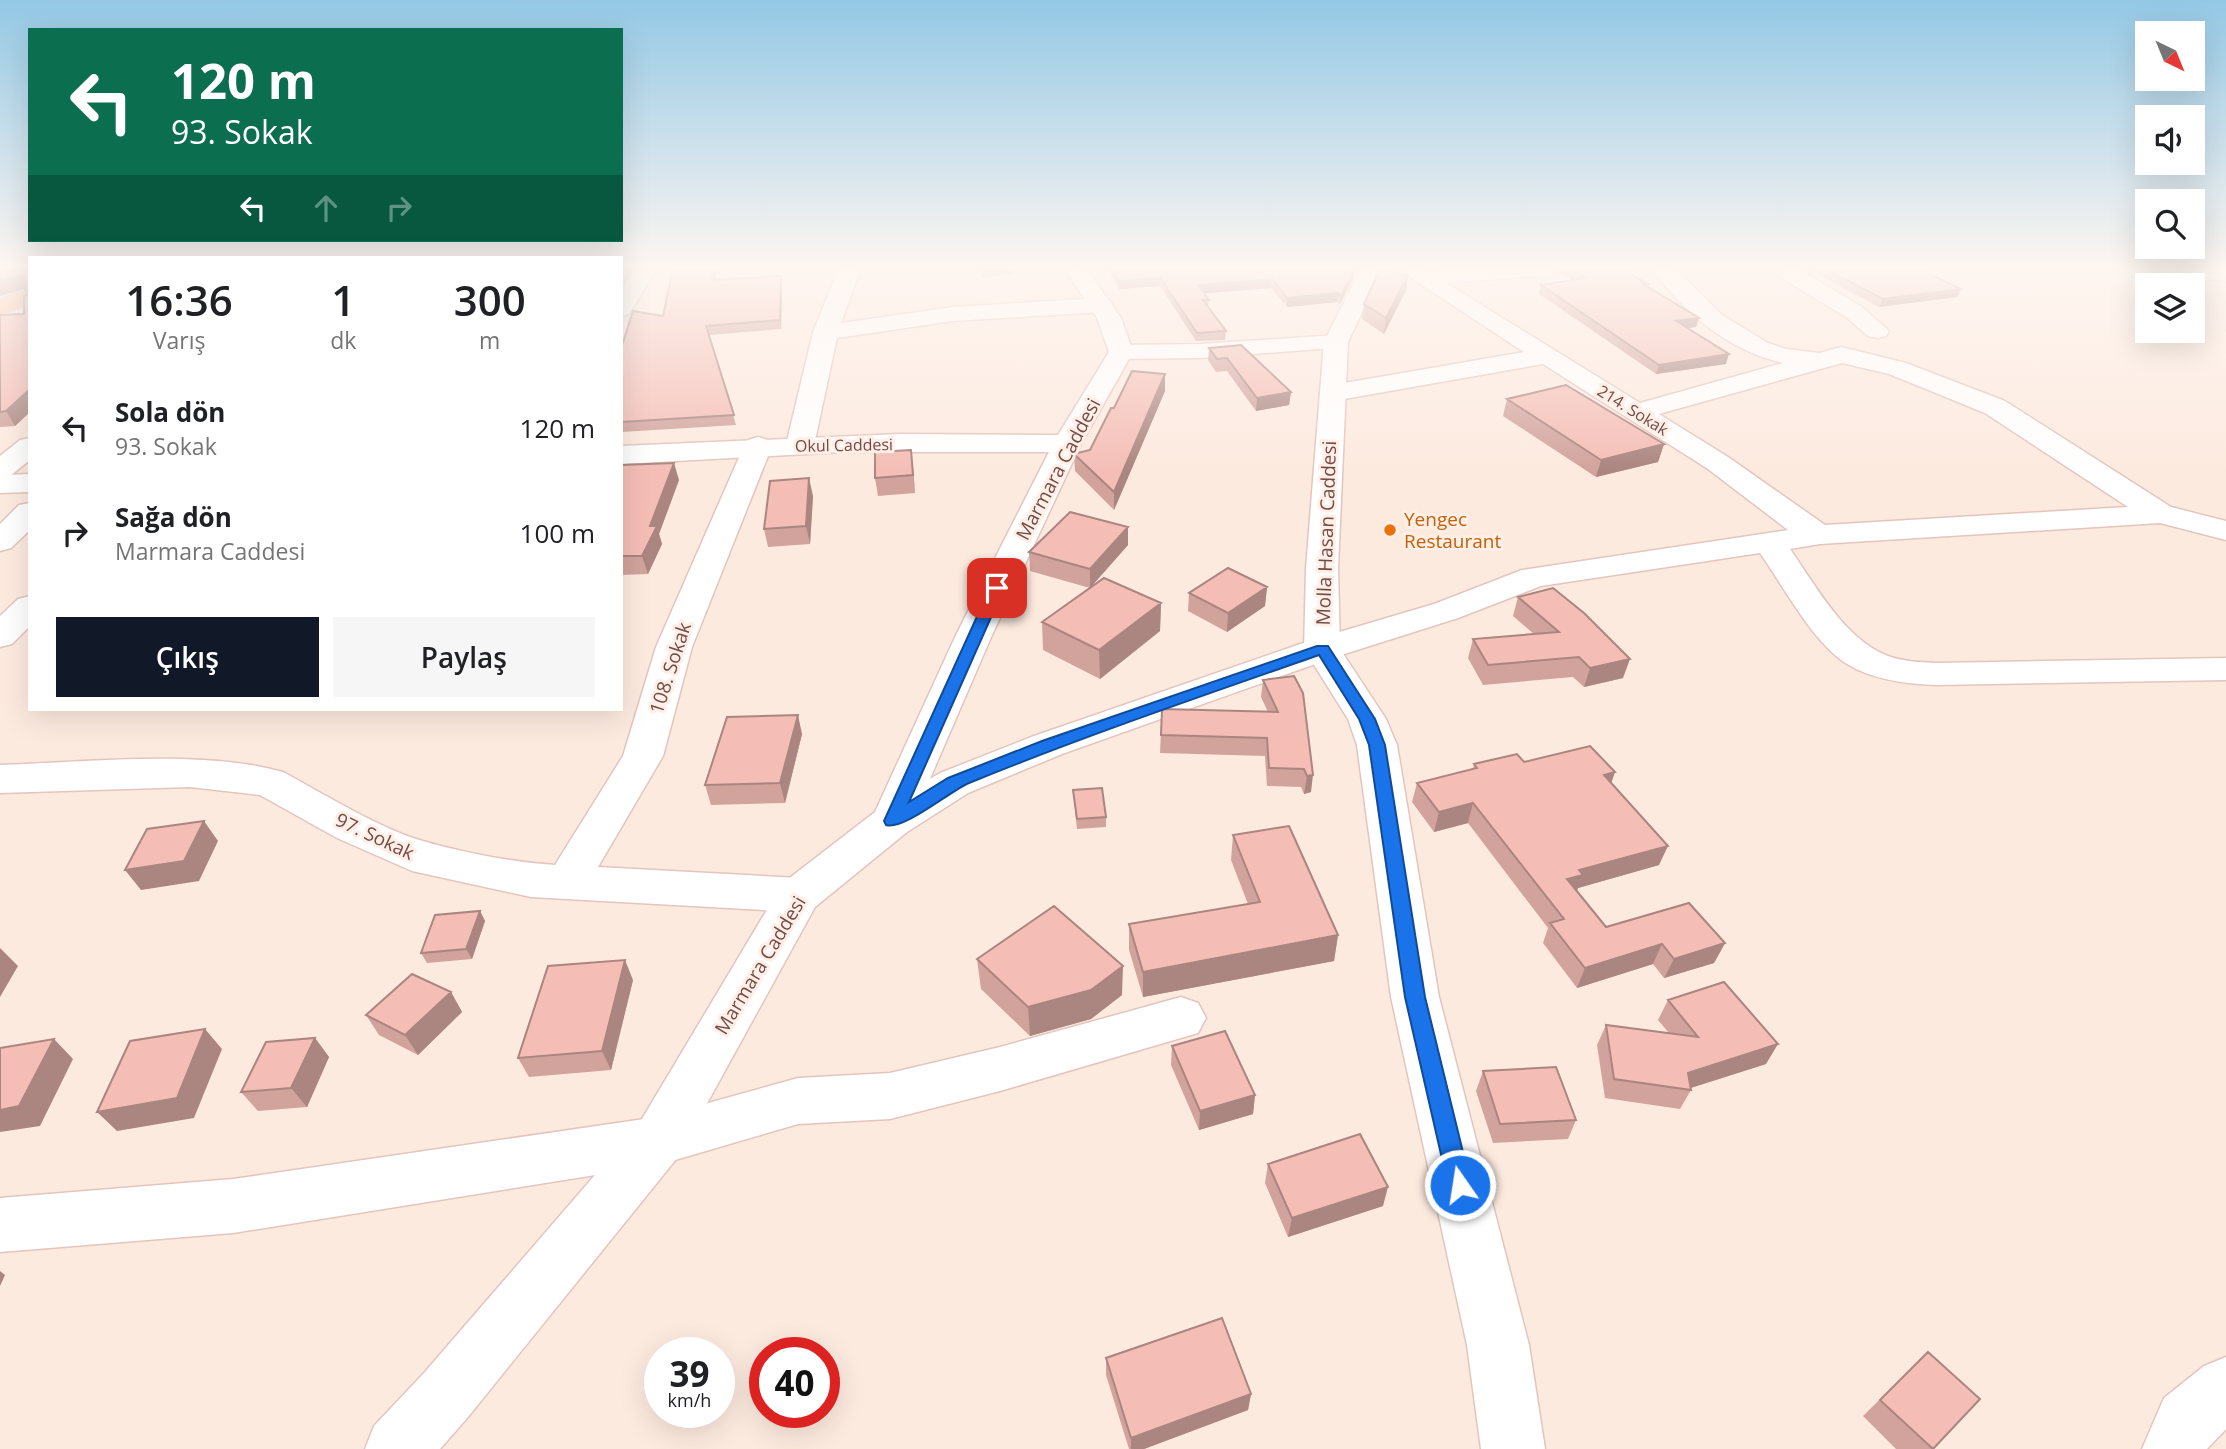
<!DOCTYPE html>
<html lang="tr">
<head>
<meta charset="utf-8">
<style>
  body { margin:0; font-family:"Open Sans",sans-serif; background:#f6f6f6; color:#202124; height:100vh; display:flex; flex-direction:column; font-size:26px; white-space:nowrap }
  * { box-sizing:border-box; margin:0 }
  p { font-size:23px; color:#757577 }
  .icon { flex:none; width:38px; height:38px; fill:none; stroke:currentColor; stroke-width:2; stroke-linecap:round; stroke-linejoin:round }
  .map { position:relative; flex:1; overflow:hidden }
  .panel { position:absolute; left:28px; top:256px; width:595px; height:455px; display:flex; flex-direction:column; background:#fff; border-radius:0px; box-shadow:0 7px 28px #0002 }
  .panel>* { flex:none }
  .guide { position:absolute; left:28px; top:28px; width:595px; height:214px; border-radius:0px; box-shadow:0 7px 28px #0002; background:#0b6e4f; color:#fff; overflow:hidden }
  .needle { width:46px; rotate:137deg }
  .tools { position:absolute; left:2135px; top:21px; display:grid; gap:14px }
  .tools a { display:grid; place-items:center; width:70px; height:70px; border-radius:0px; background:#fff; box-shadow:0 7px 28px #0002; font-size:35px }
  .speed { position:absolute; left:644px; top:1337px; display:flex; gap:14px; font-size:35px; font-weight:700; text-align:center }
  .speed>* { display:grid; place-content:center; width:91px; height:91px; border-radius:50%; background:#fff; box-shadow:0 7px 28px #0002; line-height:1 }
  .speed small { font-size:18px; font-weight:400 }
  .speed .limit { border:10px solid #d22; background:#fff; color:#111 }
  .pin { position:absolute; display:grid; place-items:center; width:60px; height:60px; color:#fff; margin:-30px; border-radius:14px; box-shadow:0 4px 10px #0006 }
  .me { position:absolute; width:77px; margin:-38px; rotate:347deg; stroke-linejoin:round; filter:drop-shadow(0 0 5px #0008) }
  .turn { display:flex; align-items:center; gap:24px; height:147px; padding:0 28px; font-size:32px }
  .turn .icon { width:91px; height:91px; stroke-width:2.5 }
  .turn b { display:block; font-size:49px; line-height:60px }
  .lanes { display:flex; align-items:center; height:66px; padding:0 28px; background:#0003; justify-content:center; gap:35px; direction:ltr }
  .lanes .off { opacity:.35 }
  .eta { display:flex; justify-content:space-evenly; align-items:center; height:119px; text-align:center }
  .eta b { font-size:42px; font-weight:600; line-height:49px }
  .cta { display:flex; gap:14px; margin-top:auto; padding:14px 28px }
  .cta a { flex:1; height:80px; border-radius:0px; background:#111827; color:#fff; font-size:28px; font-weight:600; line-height:80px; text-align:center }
  .cta a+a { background:#f6f6f6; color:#202124 }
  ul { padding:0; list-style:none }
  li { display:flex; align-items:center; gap:21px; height:105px; padding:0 28px }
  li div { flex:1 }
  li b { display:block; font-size:26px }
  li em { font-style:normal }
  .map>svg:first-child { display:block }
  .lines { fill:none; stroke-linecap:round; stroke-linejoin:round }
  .minor-casing { stroke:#e3c5be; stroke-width:3 }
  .tertiary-casing { stroke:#e3c5be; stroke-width:3 }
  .primary-casing { stroke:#d8cccb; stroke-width:3 }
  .minor { fill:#fff; fill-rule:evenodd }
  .tertiary { fill:#fff; fill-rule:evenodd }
  .primary { fill:#ffbb94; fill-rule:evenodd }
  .wall { fill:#d2a39d }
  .shaded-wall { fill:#ab857f }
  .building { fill:#f4beb6; stroke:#ab857f; stroke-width:2 }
  .route { fill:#1a73e8; stroke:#114b97; stroke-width:2 }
  .food-dot { fill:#e8710a; stroke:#ffefe6; stroke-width:2.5 }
  .labels { text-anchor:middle; stroke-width:6; stroke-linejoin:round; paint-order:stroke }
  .far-street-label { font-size:16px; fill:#744a46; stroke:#ffefe6 }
  .street-label { font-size:19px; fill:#744a46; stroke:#ffefe6 }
  .food-label { font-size:19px; fill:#c56008; stroke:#ffefe6; text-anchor:start }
</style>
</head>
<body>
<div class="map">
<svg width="2226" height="1449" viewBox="0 0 2226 1449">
  <rect width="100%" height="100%" fill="#fdeadf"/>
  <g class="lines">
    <g class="minor-casing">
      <path id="minor" d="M635 268H657L629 314 621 316V290Z
        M839 268H861L841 323 953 307 1101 298 1109 300 1113 305 1109 310 1101 312 953 321 837 338 814 445 810 451 800 454 790 451 786 445 813 332Z
        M1396 268H1422L1427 271 1464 268H1558L1555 273 1547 275 1446 283 1640 403 1783 363C1730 351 1683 313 1652 268H1675L1722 315 1768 343 1786 349 1819 353 1841 347 1906 363 2005 401 2171 507 2226 521V540L2160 523 1820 544 1790 549C1816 586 1844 639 1888 656 1904 662 1921 662 1937 663L2226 658V680L1937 685C1907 684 1873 680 1847 664 1813 643 1784 587 1760 553L1541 586 1458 618 1335 657 1062 754 968 793 907 832 892 836 877 832 871 821 877 810 940 773 1034 736 1309 641 1434 604 1522 570 1788 530 1708 469 1543 364 1333 401 1324 399 1320 393 1324 387 1333 385 1524 352ZM1842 363 1889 374 1985 413 2128 507 1825 525 1728 457 1659 414Z
        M1770 268H1797L1862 307 1889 331 1886 336 1877 338 1868 336 1846 317 1773 273Z
        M2156 268H2226V281L2167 275 2159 273Z
        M1336 335 1345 337 1348 342 1345 347 1201 358 1121 359 1112 357 1109 352 1112 347 1121 345 1201 344Z
        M758 437 768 440 772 446 692 647 663 756 598 867 799 878 815 883 821 895 815 907 799 912 531 897 412 871 337 838 260 795 190 787 0 793V765C86 762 202 749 283 772 324 794 380 829 423 841 464 853 512 862 555 865L623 756 656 647 744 446 748 440Z
        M30 438V460L10 476 0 479V456L20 440Z
        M30 503V530L11 548 0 551V524L19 505Z
        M30 596V626L12 644 0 647V616L18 599Z
        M1181 997 1198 1003 1206 1018 1198 1033 1000 1091 890 1119 798 1124 658 1165 233 1233 0 1252V1198L233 1179 658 1117 798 1078 890 1073 1000 1047Z"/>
    </g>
    <g class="tertiary-casing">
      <path id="tertiary" d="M1064 268H1086L1121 318 1133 352 1081 444 992 635 907 832 815 907 677 1158 468 1417 440 1449H365L374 1426 424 1373 639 1124 783 883 875 812 956 635 1049 452H844L621 464V446L900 434 1058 435 1109 352 1097 318Z
        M1361 268H1383L1348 342 1338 568 1340 649 1386 719 1397 745 1439 997 1529 1345 1545 1449H1481L1467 1345 1391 997 1357 745 1348 719 1304 649 1306 568 1324 342Z
        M30 474V492L0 493V475Z
        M2226 1357V1429L2207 1449H2142L2164 1398 2204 1366Z"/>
    </g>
    <g class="primary-casing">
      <path id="primary" d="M30 289V304L0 314V299Z"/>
    </g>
    <use href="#minor" class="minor"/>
    <use href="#tertiary" class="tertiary"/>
    <use href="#primary" class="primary"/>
  </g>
  <path class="wall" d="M30 268V412L15 426 0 427V315L24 314 28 295 25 289 0 296Z
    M717 268 715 280 782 285 781 329 709 335 736 425 621 432V349L663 316Z
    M1107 268H1352L1354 270 1353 278 1340 304 1337 302 1287 307 1271 288 1204 293 1209 300 1208 307 1226 331 1225 340 1196 341 1160 286 1119 289Z
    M1559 268H1621L1646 287 1699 318 1696 327 1687 328 1726 364 1656 374 1539 294 1541 285 1573 280 1559 272Z
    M1806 268H1885L1957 297 1879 307Z
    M1406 290 1384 334 1362 319 1364 304Z
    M1209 348 1291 392 1289 405 1256 411 1227 371 1216 372 1208 360Z
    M1165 374V391L1114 510 1075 471 1074 454 1090 450 1114 408Z
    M1507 399 1664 444 1658 462 1596 477 1503 416Z
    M911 450 915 493 878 496 875 478Z
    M621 465 679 480 659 534 662 544 648 574 621 575Z
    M813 496 810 544 768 547 764 529Z
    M1128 527V545L1090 588 1161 603 1160 631 1100 679 1043 650 1042 622 1090 588 1030 571 1029 552Z
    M1267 587 1265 606 1227 632 1188 611 1189 593Z
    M1518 597 1623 678 1584 687 1573 677 1483 685 1468 658 1473 639 1534 634 1513 616Z
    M1294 676 1311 792 1304 794 1301 787 1267 786 1265 756 1160 753 1162 709 1268 712 1261 697 1263 680Z
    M802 734 785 803 711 805 705 785Z
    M1524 762 1615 772 1611 783 1659 865 1578 888 1577 891 1606 927 1725 943 1714 963 1664 978 1653 964 1577 988 1543 943 1548 928 1468 823 1434 832 1412 802 1417 783 1473 769 1474 764Z
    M1073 790 1106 817V827L1077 829Z
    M1233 835 1338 935 1334 961 1143 997 1129 950V924L1248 904 1231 860Z
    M480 911 485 921 472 959 427 963 421 953Z
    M977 959 1122 995 1091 1019 1030 1036 981 989Z
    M633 980 611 1070 529 1077 518 1058Z
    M451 992 462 1012 418 1055 379 1035 366 1015Z
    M1668 1000 1766 1064 1691 1088V1090L1680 1109 1605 1098 1597 1045 1606 1025 1669 1033 1658 1020Z
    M315 1038 329 1057 307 1107 258 1111 241 1092Z
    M1172 1046 1255 1095 1253 1114 1199 1130 1171 1065Z
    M1483 1071 1576 1120 1568 1139 1493 1143 1476 1091Z
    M1268 1164 1383 1206 1288 1237 1265 1183Z
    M1928 1352 1933 1449H1896L1863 1416Z
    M1106 1358 1251 1394 1248 1410 1144 1449H1129L1106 1375Z"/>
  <path class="shaded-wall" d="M713 268H717L714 289 712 280Z
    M996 268H1014V274L982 277 981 269Z
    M1354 270 1353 278 1340 304 1341 296Z
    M24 274 30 287 0 296V281Z
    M1408 275 1406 290 1384 334 1386 318Z
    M781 276 782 285 781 329 780 320Z
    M1160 277V286L1119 289V281Z
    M1272 279 1271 288 1198 294V285Z
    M1961 289 1957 297 1879 307 1883 299Z
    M1338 293 1337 302 1287 307V298Z
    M1699 318 1696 327 1674 330 1676 321Z
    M1729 354 1726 364 1656 374 1659 365Z
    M1165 374V391L1114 510V492Z
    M30 389V412L15 426 6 411Z
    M1291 392 1289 405 1256 411 1257 398Z
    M1664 444 1658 462 1596 477 1601 460Z
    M911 450 913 467 915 493 913 475Z
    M674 463 679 480 659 534 662 544 648 574 642 556 650 526Z
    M809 478 813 496 810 544 806 526Z
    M1128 527V545L1090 588V569Z
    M1267 587 1265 606 1227 632 1228 613Z
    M1161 603 1160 631 1100 679 1099 650Z
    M1630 659 1623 678 1584 687 1590 668Z
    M798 715 802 734 785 803 780 783Z
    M1615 772 1608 792 1604 775Z
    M1313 775 1311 792 1304 794 1307 776Z
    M1473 803 1468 823 1434 832 1439 812Z
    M204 821 218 841 199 881 141 890 125 870Z
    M1668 846 1659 865 1578 888 1575 895 1567 879 1579 870Z
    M480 911 485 921 472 959 466 949Z
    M1338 935 1334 961 1143 997V972Z
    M1725 943 1714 963 1664 978 1674 959Z
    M1662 944 1653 964 1577 988 1585 968Z
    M0 948 18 966 0 997Z
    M625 960 633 980 611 1070 602 1051Z
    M1123 966 1122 995 1091 1019 1030 1036 1028 1007Z
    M451 992 462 1012 418 1055 405 1035Z
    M205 1029 222 1049 194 1118 117 1131 97 1112Z
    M315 1038 329 1057 307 1107 291 1088Z
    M54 1039 73 1059 40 1126 0 1132V1110Z
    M1778 1044 1766 1064 1687 1089 1688 1073Z
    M1255 1095 1253 1114 1199 1130 1200 1111Z
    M1388 1187 1383 1206 1288 1237 1292 1218Z
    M0 1271 5 1275 0 1286Z
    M1251 1394 1248 1410 1144 1449H1131V1438Z"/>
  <path class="building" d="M7 268H30V290H25L24 274 0 281V270Z
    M673 268H713L712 280 781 276 780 320 706 326 734 415 621 422V349L633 311 663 316Z
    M1112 268H1352L1354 270 1341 296 1338 293 1287 298 1272 279 1198 285 1209 300H1203L1226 331 1197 333 1160 277 1119 281Z
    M1569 268H1621L1647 284H1643L1699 318 1676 321 1729 354 1659 365 1541 285 1586 278Z
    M1823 268H1885L1892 271 1917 268 1961 289 1883 299Z
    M1379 271 1408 275 1386 318 1364 304Z
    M30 294V389L6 411 0 412V315L24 314V296Z
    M1241 345 1291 392 1257 398 1227 358 1217 359 1209 348Z
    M1132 371 1165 374 1114 492 1074 454 1090 450 1111 408H1114Z
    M1566 385 1664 444 1601 460 1507 399Z
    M911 450 913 475 875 478V452Z
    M674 463 650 526H657L642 556H621V465Z
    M809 478 806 526 764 529 770 481Z
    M1070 512 1128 527 1090 569 1029 552Z
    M1228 568 1267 587 1228 613 1189 593Z
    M1104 578 1161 603 1099 650 1042 622Z
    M1553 588 1584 613 1630 659 1590 668 1579 657 1488 665 1473 639 1559 632 1518 597Z
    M1294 676 1303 693 1313 775 1307 776 1304 769 1269 768 1267 738 1161 735 1162 709 1278 712 1263 680Z
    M798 715 780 783 705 785 727 717Z
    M1590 746 1615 772 1604 775 1668 846 1579 870 1583 875 1567 879 1606 927 1689 903 1725 943 1674 959 1662 944 1585 968 1550 923 1564 919 1473 803 1439 812 1417 783 1477 768 1474 764 1517 754 1524 762Z
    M1102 788 1106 817 1077 819 1073 790Z
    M204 821 184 861 125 870 147 829Z
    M1289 826 1338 935 1143 972 1129 924 1260 902 1233 835Z
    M1054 906 1123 966 1091 990 1028 1007 977 959Z
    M480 911 466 949 421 953 435 915Z
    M625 960 602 1051 518 1058 548 966Z
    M412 974 451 992 405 1035 366 1015Z
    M1724 982 1778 1044 1688 1073 1691 1090 1614 1079 1606 1025 1698 1037 1668 1000Z
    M205 1029 177 1098 97 1112 130 1041Z
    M1225 1031 1255 1095 1200 1111 1172 1046Z
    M315 1038 291 1088 241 1092 266 1042Z
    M54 1039 19 1106 0 1110V1048Z
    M1556 1067 1576 1120 1500 1124 1483 1071Z
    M1360 1134 1388 1187 1292 1218 1268 1164Z
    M1222 1318 1251 1394 1131 1438 1106 1358Z
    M1928 1352 1980 1399 1933 1449 1880 1400Z"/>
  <linearGradient id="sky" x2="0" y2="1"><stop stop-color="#93c8e5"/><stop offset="0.57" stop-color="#fef6f1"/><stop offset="1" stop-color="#fef6f1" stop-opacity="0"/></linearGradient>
  <rect width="2226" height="471" fill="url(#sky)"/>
  <path class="route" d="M997 583 1004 588 909 802 948 778 1042 741 1317 646H1328L1375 719 1385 745 1425 997 1471 1185 1468 1192 1460 1195 1451 1192 1448 1185 1405 997 1369 745 1359 719 1319 655C1202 696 1084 736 969 783 950 791 903 831 886 825L884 821 990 588Z"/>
  <circle class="food-dot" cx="1390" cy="530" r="7"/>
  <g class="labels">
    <g class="far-street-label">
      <text transform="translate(1633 410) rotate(32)" y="6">214. Sokak</text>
      <text transform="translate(844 445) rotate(-1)" y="6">Okul Caddesi</text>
    </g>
    <g class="street-label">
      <text transform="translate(1058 469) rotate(-62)" y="7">Marmara Caddesi</text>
      <text transform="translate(1326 533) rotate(-88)" y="7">Molla Hasan Caddesi</text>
      <text transform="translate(670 668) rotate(-72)" y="7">108. Sokak</text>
      <text transform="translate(375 836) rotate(25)" y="7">97. Sokak</text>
      <text transform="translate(760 965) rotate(-59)" y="7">Marmara Caddesi</text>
    </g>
    <g class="food-label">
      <text x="1404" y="526">Yengec<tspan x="1404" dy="22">Restaurant</tspan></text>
    </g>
  </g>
</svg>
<div class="tools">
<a><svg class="needle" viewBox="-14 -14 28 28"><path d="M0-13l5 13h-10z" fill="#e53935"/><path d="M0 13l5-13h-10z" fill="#757577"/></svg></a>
<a><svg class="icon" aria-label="sound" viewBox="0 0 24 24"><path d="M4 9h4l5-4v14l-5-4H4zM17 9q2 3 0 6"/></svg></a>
<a><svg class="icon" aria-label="search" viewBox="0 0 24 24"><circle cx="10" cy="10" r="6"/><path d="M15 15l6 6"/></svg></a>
<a><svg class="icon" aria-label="layers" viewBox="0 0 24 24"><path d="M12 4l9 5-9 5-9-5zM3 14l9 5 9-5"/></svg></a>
</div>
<div class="speed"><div>39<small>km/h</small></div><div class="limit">40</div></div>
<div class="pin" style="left:997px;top:588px;background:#d93025"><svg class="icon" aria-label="arrive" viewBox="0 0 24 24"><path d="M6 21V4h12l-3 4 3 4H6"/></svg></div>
<svg class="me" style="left:1460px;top:1185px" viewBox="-20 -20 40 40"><circle r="17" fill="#1a73e8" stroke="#fff" stroke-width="3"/><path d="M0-11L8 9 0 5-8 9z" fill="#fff"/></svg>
<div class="guide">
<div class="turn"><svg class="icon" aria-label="left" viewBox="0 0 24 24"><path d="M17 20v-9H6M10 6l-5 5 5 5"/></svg><div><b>120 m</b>93. Sokak</div></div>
<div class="lanes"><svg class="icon" aria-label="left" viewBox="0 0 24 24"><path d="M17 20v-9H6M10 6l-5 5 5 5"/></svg><svg class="icon off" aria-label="ahead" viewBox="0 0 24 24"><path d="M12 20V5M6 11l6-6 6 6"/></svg><svg class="icon off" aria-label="right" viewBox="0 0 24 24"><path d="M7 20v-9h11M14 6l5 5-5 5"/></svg></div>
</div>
<section class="panel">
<div class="eta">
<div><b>16:36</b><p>Varış</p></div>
<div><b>1</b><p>dk</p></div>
<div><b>300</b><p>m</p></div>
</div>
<ul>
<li><svg class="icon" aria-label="left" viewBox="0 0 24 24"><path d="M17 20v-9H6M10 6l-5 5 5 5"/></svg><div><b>Sola dön</b><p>93. Sokak</p></div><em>120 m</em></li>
<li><svg class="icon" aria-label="right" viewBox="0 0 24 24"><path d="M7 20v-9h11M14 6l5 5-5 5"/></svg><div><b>Sağa dön</b><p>Marmara Caddesi</p></div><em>100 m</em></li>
</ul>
<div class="cta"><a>Çıkış</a><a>Paylaş</a></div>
</section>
</div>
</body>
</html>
